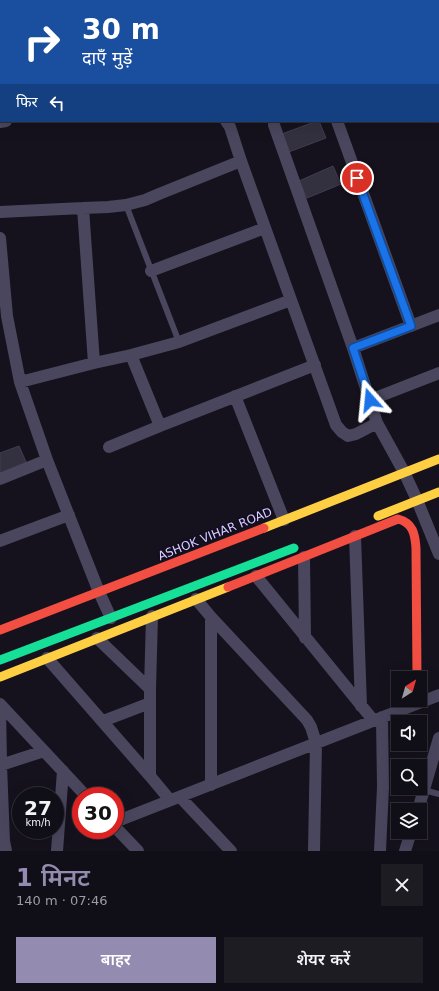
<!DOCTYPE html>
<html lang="hi">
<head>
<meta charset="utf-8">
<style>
  body { margin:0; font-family:"DejaVu Sans","Noto Sans Devanagari",sans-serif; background:#1e1c23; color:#f1f3f6; height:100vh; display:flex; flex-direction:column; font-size:15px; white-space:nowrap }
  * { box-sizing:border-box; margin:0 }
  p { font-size:13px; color:#9c9ca1 }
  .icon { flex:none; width:22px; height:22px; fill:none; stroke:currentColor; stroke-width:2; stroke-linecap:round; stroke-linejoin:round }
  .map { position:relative; height:851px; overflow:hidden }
  .side { display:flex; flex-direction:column; background:#100e16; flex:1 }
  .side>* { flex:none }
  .hud { position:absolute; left:0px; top:0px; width:439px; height:122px; box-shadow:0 4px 16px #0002,0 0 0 1px #302e35; background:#1a4fa0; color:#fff; overflow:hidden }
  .needle { width:26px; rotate:37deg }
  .fabs { position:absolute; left:391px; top:671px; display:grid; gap:8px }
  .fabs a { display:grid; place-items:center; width:36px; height:36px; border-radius:0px; background:#100e16; box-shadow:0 4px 16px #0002,0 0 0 1px #302e35; font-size:20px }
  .speed { position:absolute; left:12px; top:787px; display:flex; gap:8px; font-size:20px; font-weight:700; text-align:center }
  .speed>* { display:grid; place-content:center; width:52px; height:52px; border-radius:50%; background:#100e16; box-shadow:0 4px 16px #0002,0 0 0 1px #302e35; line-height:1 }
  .speed small { font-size:10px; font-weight:400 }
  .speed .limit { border:6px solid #d22; background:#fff; color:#111 }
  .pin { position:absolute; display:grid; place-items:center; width:34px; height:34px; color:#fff; margin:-17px; border:2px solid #fff; border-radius:50%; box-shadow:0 1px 4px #0007 }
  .me { position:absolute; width:44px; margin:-22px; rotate:342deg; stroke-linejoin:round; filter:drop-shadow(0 0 3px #0008) }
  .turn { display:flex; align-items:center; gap:14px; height:84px; padding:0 16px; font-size:18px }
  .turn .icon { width:52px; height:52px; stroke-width:2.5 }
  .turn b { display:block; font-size:28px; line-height:34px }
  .then { display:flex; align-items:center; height:38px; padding:0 16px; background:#0003; gap:8px; font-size:15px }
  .round { display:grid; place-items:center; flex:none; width:42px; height:42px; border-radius:0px; background:#1e1c23 }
  .overview { display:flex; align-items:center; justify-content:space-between; height:68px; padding:0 16px }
  h1 { font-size:24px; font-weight:600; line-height:30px; color:#948cb0 }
  .action { display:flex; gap:8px; margin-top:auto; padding:8px 16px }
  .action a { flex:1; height:46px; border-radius:0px; background:#948cb0; color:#fff; font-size:16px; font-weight:600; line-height:46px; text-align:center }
  .action a+a { background:#1e1c23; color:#f1f3f6 }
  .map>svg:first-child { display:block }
  .building { fill:#33303f; stroke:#423c52 }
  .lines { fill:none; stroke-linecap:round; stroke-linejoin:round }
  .lane { stroke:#4a465e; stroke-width:6 }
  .street { stroke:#4a465e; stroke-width:12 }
  .fast { stroke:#16e098; stroke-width:9 }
  .slow { stroke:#ffcf43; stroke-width:9 }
  .jam { stroke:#f24e42; stroke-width:9 }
  .route-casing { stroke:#114b97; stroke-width:10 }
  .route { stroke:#1a73e8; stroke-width:7 }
  .labels { text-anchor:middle; stroke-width:3; stroke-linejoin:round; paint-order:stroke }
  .street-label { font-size:12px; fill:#d8ceff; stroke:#130d22 }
</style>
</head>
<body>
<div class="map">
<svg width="439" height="851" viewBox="0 0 439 851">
  <rect width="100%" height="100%" fill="#15121d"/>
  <path class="building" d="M412 0H439V4L438 5V1H412Z
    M317 121H319L326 138 286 153 279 135Z
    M333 166 341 184 307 198 299 181Z
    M19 446 27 464 0 475V453Z"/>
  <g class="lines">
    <path class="lane" d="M126 205 179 342
      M424 790 439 794"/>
    <path class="street" d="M37 0V1
      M86 0V1
      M169 0 170 1
      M100 1 103 0
      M393 1 395 0
      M226 121 230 127 241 161 336 425 342 432 348 436 356 434 377 423
      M337 121 411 326
      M0 122 6 121
      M274 125 353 348 377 423 404 472 417 500 439 554
      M83 208 94 363
      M0 212 83 208 108 207 126 205 145 200 159 194 241 161
      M0 238 7 316 20 382 47 460 99 592 111 618
      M151 271 265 228
      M353 348 439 315
      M131 355 160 426
      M20 382 94 363 131 355 179 342 291 300
      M235 396 284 520
      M370 400 439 373
      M109 447 160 426 315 365
      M0 479 47 460
      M355 536 361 706
      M0 541 69 515
      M304 557 305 638
      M256 576 373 720
      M196 599 211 617 307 720 311 727 316 743 314 851
      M97 638 150 689
      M47 658 150 776 170 800
      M0 704 1 765 4 841 6 851
      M0 704 86 796
      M103 721 150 703
      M1 765 44 751
      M150 776V689L152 616
      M211 785V617
      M180 797 231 851
      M418 810 439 738
      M115 822 439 695
      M115 827 138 851
      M57 851 63 771
      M380 851 383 787 382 717
      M405 851 411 832"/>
    <path class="fast" d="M0 660 294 548"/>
    <path class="slow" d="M378 516 439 492
      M264 528 439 459
      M0 677 228 587"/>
    <path class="jam" d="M228 587 398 519C413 523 415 534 416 548L417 678
      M0 630 264 528"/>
  </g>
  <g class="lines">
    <g class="route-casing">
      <path id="route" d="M357 178 411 326 353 348 370 400"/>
    </g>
    <use href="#route" class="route"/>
  </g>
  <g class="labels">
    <g class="street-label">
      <text transform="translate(215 534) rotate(-22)" y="4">ASHOK VIHAR ROAD</text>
    </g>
  </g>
</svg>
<div class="fabs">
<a><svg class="needle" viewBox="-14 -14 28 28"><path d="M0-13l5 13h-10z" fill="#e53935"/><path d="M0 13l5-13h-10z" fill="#9c9ca1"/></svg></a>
<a><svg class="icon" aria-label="sound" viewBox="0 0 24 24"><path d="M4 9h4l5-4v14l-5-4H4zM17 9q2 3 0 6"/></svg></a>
<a><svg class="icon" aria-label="search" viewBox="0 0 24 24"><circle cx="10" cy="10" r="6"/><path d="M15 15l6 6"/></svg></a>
<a><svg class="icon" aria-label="layers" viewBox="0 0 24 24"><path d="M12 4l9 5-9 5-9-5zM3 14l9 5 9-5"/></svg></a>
</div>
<div class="speed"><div>27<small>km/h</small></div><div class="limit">30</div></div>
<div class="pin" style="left:357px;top:178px;background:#d93025"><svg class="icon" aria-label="arrive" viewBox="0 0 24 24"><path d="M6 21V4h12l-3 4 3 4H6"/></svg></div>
<svg class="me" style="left:370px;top:400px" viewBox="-20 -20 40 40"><path d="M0-17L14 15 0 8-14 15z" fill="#1a73e8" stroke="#fff" stroke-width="4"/></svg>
<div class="hud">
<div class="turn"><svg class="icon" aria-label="right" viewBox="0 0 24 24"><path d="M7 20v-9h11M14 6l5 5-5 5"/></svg><div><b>30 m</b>दाएँ मुड़ें</div></div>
<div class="then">फिर<svg class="icon" aria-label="left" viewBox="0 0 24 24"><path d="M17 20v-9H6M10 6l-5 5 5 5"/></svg></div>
</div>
</div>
<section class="side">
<div class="overview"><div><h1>1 मिनट</h1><p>140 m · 07:46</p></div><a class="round"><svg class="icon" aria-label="close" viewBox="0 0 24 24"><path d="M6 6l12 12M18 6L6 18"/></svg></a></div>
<div class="action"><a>बाहर</a><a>शेयर करें</a></div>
</section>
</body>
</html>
